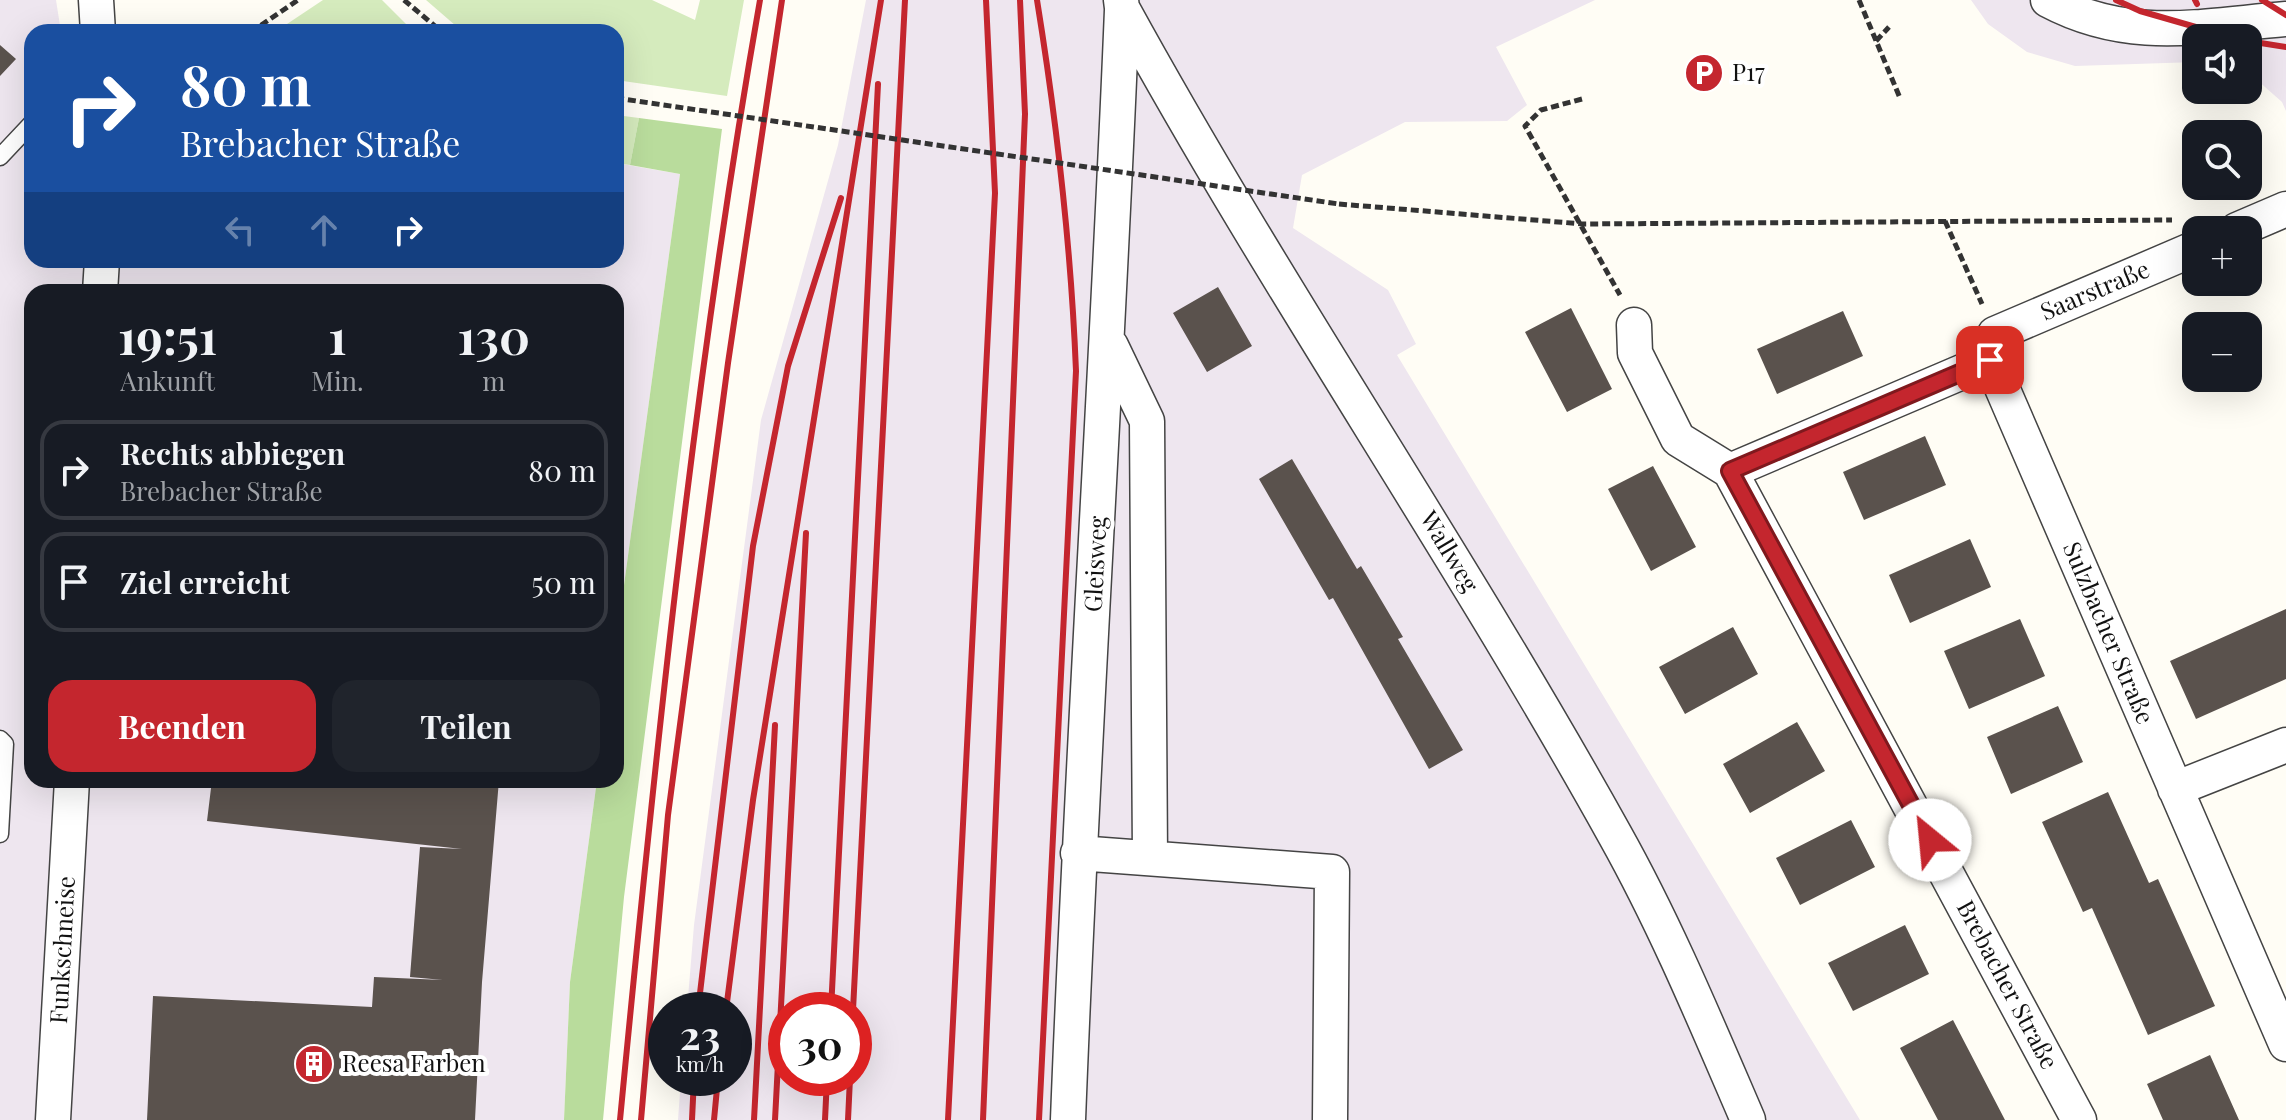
<!DOCTYPE html>
<html lang="de">
<head>
<meta charset="utf-8">
<style>
  body { margin:0; font-family:"Playfair Display",serif; background:#20242c; color:#f1f3f6; height:100vh; display:flex; flex-direction:column; font-size:30px; white-space:nowrap }
  * { box-sizing:border-box; margin:0 }
  p { font-size:26px; color:#9ea1a6 }
  .icon { flex:none; width:44px; height:44px; fill:none; stroke:currentColor; stroke-width:2; stroke-linecap:round; stroke-linejoin:round }
  .map { position:relative; flex:1; overflow:hidden }
  .drawer { position:absolute; left:24px; top:284px; width:600px; height:504px; display:flex; flex-direction:column; background:#171b24; border-radius:24px; box-shadow:0 8px 32px #0002 }
  .drawer>* { flex:none }
  .hud { position:absolute; left:24px; top:24px; width:600px; height:244px; border-radius:24px; box-shadow:0 8px 32px #0002; background:#1a4fa0; color:#fff; overflow:hidden }
  .fabs { position:absolute; left:2182px; top:24px; display:grid; gap:16px }
  .fabs a { display:grid; place-items:center; width:80px; height:80px; border-radius:16px; background:#171b24; box-shadow:0 8px 32px #0002; font-size:40px }
  .speed { position:absolute; left:648px; top:992px; display:flex; gap:16px; font-size:40px; font-weight:700; text-align:center }
  .speed>* { display:grid; place-content:center; width:104px; height:104px; border-radius:50%; background:#171b24; box-shadow:0 8px 32px #0002; line-height:1 }
  .speed small { font-size:20px; font-weight:400 }
  .speed .limit { border:12px solid #d22; background:#fff; color:#111 }
  .pin { position:absolute; display:grid; place-items:center; width:68px; height:68px; color:#fff; margin:-34px; border-radius:16px; box-shadow:0 4px 12px #0006 }
  .me { position:absolute; width:88px; margin:-44px; rotate:332deg; stroke-linejoin:round; filter:drop-shadow(0 0 6px #0008) }
  .turn { display:flex; align-items:center; gap:28px; height:168px; padding:0 24px; font-size:36px }
  .turn .icon { width:104px; height:104px; stroke-width:2.5 }
  .turn b { display:block; font-size:56px; line-height:68px }
  .lanes { display:flex; align-items:center; height:76px; padding:0 24px; background:#0003; justify-content:center; gap:40px; direction:ltr }
  .lanes .off { opacity:.35 }
  .eta { display:flex; justify-content:space-evenly; align-items:center; height:136px; text-align:center }
  .eta b { font-size:48px; font-weight:700; line-height:56px }
  .primary-button { display:flex; gap:16px; margin-top:auto; padding:16px 24px }
  .primary-button a { flex:1; height:92px; border-radius:24px; background:#c4262e; color:#fff; font-size:32px; font-weight:700; line-height:92px; text-align:center }
  .primary-button a+a { background:#20242c; color:#f1f3f6 }
  ul { padding:0; list-style:none }
  li { display:flex; align-items:center; gap:24px; height:100px; margin:0 16px 12px; padding:0 8px; border:4px solid #363941; border-radius:24px }
  li div { flex:1 }
  li b { display:block; font-size:30px }
  li em { font-style:normal }
  .map>svg:first-child { display:block }
  .industrial { fill:#eee6ef; fill-rule:evenodd }
  .green { fill:#d5ebbd }
  .forest { fill:#b9dc9c }
  .building { fill:#5a524d }
  .lines { fill:none; stroke-linecap:round; stroke-linejoin:round }
  .lane-casing { stroke:#444; stroke-width:19 }
  .street-casing { stroke:#444; stroke-width:37 }
  .path { stroke:#333; stroke-width:5; stroke-dasharray:8 4; stroke-linecap:butt }
  .lane { stroke:#fff; stroke-width:16 }
  .street { stroke:#fff; stroke-width:34 }
  .rail { stroke:#c4262e; stroke-width:6 }
  .path-bridge { stroke:#333; stroke-width:5; stroke-dasharray:8 4; stroke-linecap:butt }
  .route-casing { stroke:#7f191e; stroke-width:20 }
  .route { stroke:#c4262e; stroke-width:14 }
  .labels { text-anchor:middle; stroke-width:8; stroke-linejoin:round; paint-order:stroke }
  .poi-label { font-size:24px; fill:#111; stroke:#fff; text-anchor:start }
  .street-label { font-size:24px; fill:#111; stroke:#fff }
</style>
</head>
<body>
<div class="map">
<svg width="2286" height="1120" viewBox="0 0 2286 1120">
  <rect width="100%" height="100%" fill="#fffdf5"/>
  <path class="industrial" d="M0 0H56L61 32H32V260H616V163L680 174 616 644V292H32V780H597L570 982 564 1120H0Z
    M866 0H1595L1496 47 1527 105 1507 121 1405 122 1302 175 1293 228 1388 290 1416 344 1397 355 1860 1120H678L681 1078H734V1010H687L694 925 761 420 838 145ZM786 1010H854V1078H786Z
    M1971 0H2286V111L2282 102 2248 72V38H2196V62L2075 66 2027 52 1988 24Z"/>
  <path class="green" d="M323 0H382L414 32H275Z
    M426 0H652L695 20 700 0H744L727 96 616 80V32H463Z
    M616 115 639 118 630 165 616 163Z"/>
  <path class="forest" d="M639 118 722 129 624 897 603 1120H564L570 982 597 780H616V644L680 174 630 165Z"/>
  <path class="building" d="M0 45 16 59 0 76Z
    M1218 287 1252 346 1207 372 1173 313Z
    M1571 308 1612 389 1567 412 1525 332Z
    M1843 311 1863 356 1777 394 1757 349Z
    M1925 436 1946 485 1864 520 1843 472Z
    M1292 459 1357 569 1361 566 1403 637 1398 639 1463 750 1429 769 1333 598 1329 600 1259 479Z
    M1653 466 1696 547 1651 571 1608 489Z
    M1970 539 1991 587 1910 623 1889 575Z
    M2286 609V679L2196 719 2170 661Z
    M2020 619 2045 676 1969 709 1944 651Z
    M1733 627 1758 674 1685 714 1659 667Z
    M2058 706 2083 762 2011 794 1987 737Z
    M1797 722 1825 771 1750 813 1723 764Z
    M212 780H499L482 982 475 1120H147L153 996 372 1007 374 977 443 980 410 977 420 847 462 849 207 821Z
    M2108 792 2149 883 2158 879 2215 1006 2148 1035 2092 908 2083 912 2042 822Z
    M1851 820 1875 867 1800 905 1776 858Z
    M1905 925 1929 974 1853 1011 1828 963Z
    M1953 1020 2005 1120H1938L1900 1048Z
    M2210 1055 2239 1120H2163L2147 1084Z"/>
  <g class="lines">
    <g class="lane-casing">
      <path id="lane" d="M0 157 32 123
        M0 739 5 744 0 834"/>
    </g>
    <g class="street-casing">
      <path id="street" d="M96 0 98 32
        M1121 0 1122 8C1276 289 1459 554 1615 835 1666 926 1707 1025 1748 1120
        M2048 0C2129 43 2199 26 2286 19
        M2237 230 2286 209
        M2196 248 1995 334 1990 360 2286 1044
        M100 292 102 260
        M1634 325 1635 353 1678 439 1730 471 2079 1120
        M1111 346 1147 421 1150 858
        M1730 471 1990 360
        M2175 789 2286 745
        M1078 853 1332 872 1330 1120
        M53 1120 72 780
        M1068 1120C1082 750 1107 380 1122 10"/>
    </g>
    <path class="path" d="M404 0 442 32
      M1859 0 1900 98
      M251 32 298 0
      M1876 41 1889 27
      M1582 99 1541 110 1525 126 1620 295
      M1339 204 1583 224 2172 220
      M1945 221 1982 304"/>
    <use href="#lane" class="lane"/>
    <use href="#street" class="street"/>
    <path class="rail" d="M1037 0C1057 124 1071 246 1076 371L1039 1120
      M2116 0 2140 11 2234 38
      M2195 0 2197 4
      M2262 0 2286 15
      M2248 41 2286 47
      M698 1010 753 546 788 366 841 198
      M726 1010 753 800 881 0
      M831 1010 878 84
      M853 1010 905 0
      M620 1120C656 746 695 370 760 0
      M641 1120 668 815 728 363 782 0
      M692 1120 694 1078
      M714 1120 718 1078
      M754 1120 775 725
      M775 1120 806 533
      M825 1120 827 1078
      M848 1120 850 1078
      M948 1120 995 193 986 0
      M983 1120 1025 114 1020 0"/>
    <path class="path-bridge" d="M616 98 1339 204"/>
  </g>
  <g class="lines">
    <g class="route-casing">
      <path id="route" d="M1930 840 1730 471 1990 360"/>
    </g>
    <use href="#route" class="route"/>
  </g>
  <defs>
    <g id="parking-disc" transform="scale(2)"><circle r="9.5" fill="#c4262e" stroke="#fff"/><path d="M-3.5-5.5H1a3.5 3.5 0 0 1 0 7H-1V5.5H-3.5ZM-1-3.4V-.6H.8a1.4 1.4 0 0 0 0-2.8Z" fill="#fff"/></g>
    <g id="building-disc" transform="scale(2)"><circle r="9.5" fill="#c4262e" stroke="#fff"/><path d="M-4-6H4V6H1V3H-1V6H-4ZM-2.5-4.3h1.7v1.8h-1.7ZM.8-4.3h1.7v1.8H.8ZM-2.5-1h1.7V.8h-1.7ZM.8-1h1.7V.8H.8Z" fill="#fff"/></g>
  </defs>
  <g fill-rule="evenodd">
    <use href="#parking-disc" x="1704" y="73"/>
    <use href="#building-disc" x="314" y="1064"/>
  </g>
  <g class="labels">
    <g class="poi-label">
      <text x="1732" y="81">P17</text>
      <text x="342" y="1072">Reesa Farben</text>
    </g>
    <g class="street-label">
      <text transform="translate(2095 291) rotate(-23)" y="8">Saarstraße</text>
      <text transform="translate(1449 552) rotate(59)" y="8">Wallweg</text>
      <text transform="translate(1096 564) rotate(-87)" y="8">Gleisweg</text>
      <text transform="translate(2108 633) rotate(67)" y="8">Sulzbacher Straße</text>
      <text transform="translate(63 950) rotate(-87)" y="8">Funkschneise</text>
      <text transform="translate(2007 985) rotate(62)" y="8">Brebacher Straße</text>
    </g>
  </g>
</svg>
<div class="fabs">
<a><svg class="icon" aria-label="sound" viewBox="0 0 24 24"><path d="M4 9h4l5-4v14l-5-4H4zM17 9q2 3 0 6"/></svg></a>
<a><svg class="icon" aria-label="search" viewBox="0 0 24 24"><circle cx="10" cy="10" r="6"/><path d="M15 15l6 6"/></svg></a>
<a>+</a>
<a>−</a>
</div>
<div class="speed"><div>23<small>km/h</small></div><div class="limit">30</div></div>
<div class="pin" style="left:1990px;top:360px;background:#d93025"><svg class="icon" aria-label="arrive" viewBox="0 0 24 24"><path d="M6 21V4h12l-3 4 3 4H6"/></svg></div>
<svg class="me" style="left:1930px;top:840px" viewBox="-20 -20 40 40"><circle r="19" fill="#fff"/><path d="M0-13L10 11 0 6-10 11z" fill="#c4262e"/></svg>
<div class="hud">
<div class="turn"><svg class="icon" aria-label="right" viewBox="0 0 24 24"><path d="M7 20v-9h11M14 6l5 5-5 5"/></svg><div><b>80 m</b>Brebacher Straße</div></div>
<div class="lanes"><svg class="icon off" aria-label="left" viewBox="0 0 24 24"><path d="M17 20v-9H6M10 6l-5 5 5 5"/></svg><svg class="icon off" aria-label="ahead" viewBox="0 0 24 24"><path d="M12 20V5M6 11l6-6 6 6"/></svg><svg class="icon" aria-label="right" viewBox="0 0 24 24"><path d="M7 20v-9h11M14 6l5 5-5 5"/></svg></div>
</div>
<section class="drawer">
<div class="eta">
<div><b>19:51</b><p>Ankunft</p></div>
<div><b>1</b><p>Min.</p></div>
<div><b>130</b><p>m</p></div>
</div>
<ul>
<li><svg class="icon" aria-label="right" viewBox="0 0 24 24"><path d="M7 20v-9h11M14 6l5 5-5 5"/></svg><div><b>Rechts abbiegen</b><p>Brebacher Straße</p></div><em>80 m</em></li>
<li><svg class="icon" aria-label="arrive" viewBox="0 0 24 24"><path d="M6 21V4h12l-3 4 3 4H6"/></svg><div><b>Ziel erreicht</b></div><em>50 m</em></li>
</ul>
<div class="primary-button"><a>Beenden</a><a>Teilen</a></div>
</section>
</div>
</body>
</html>
